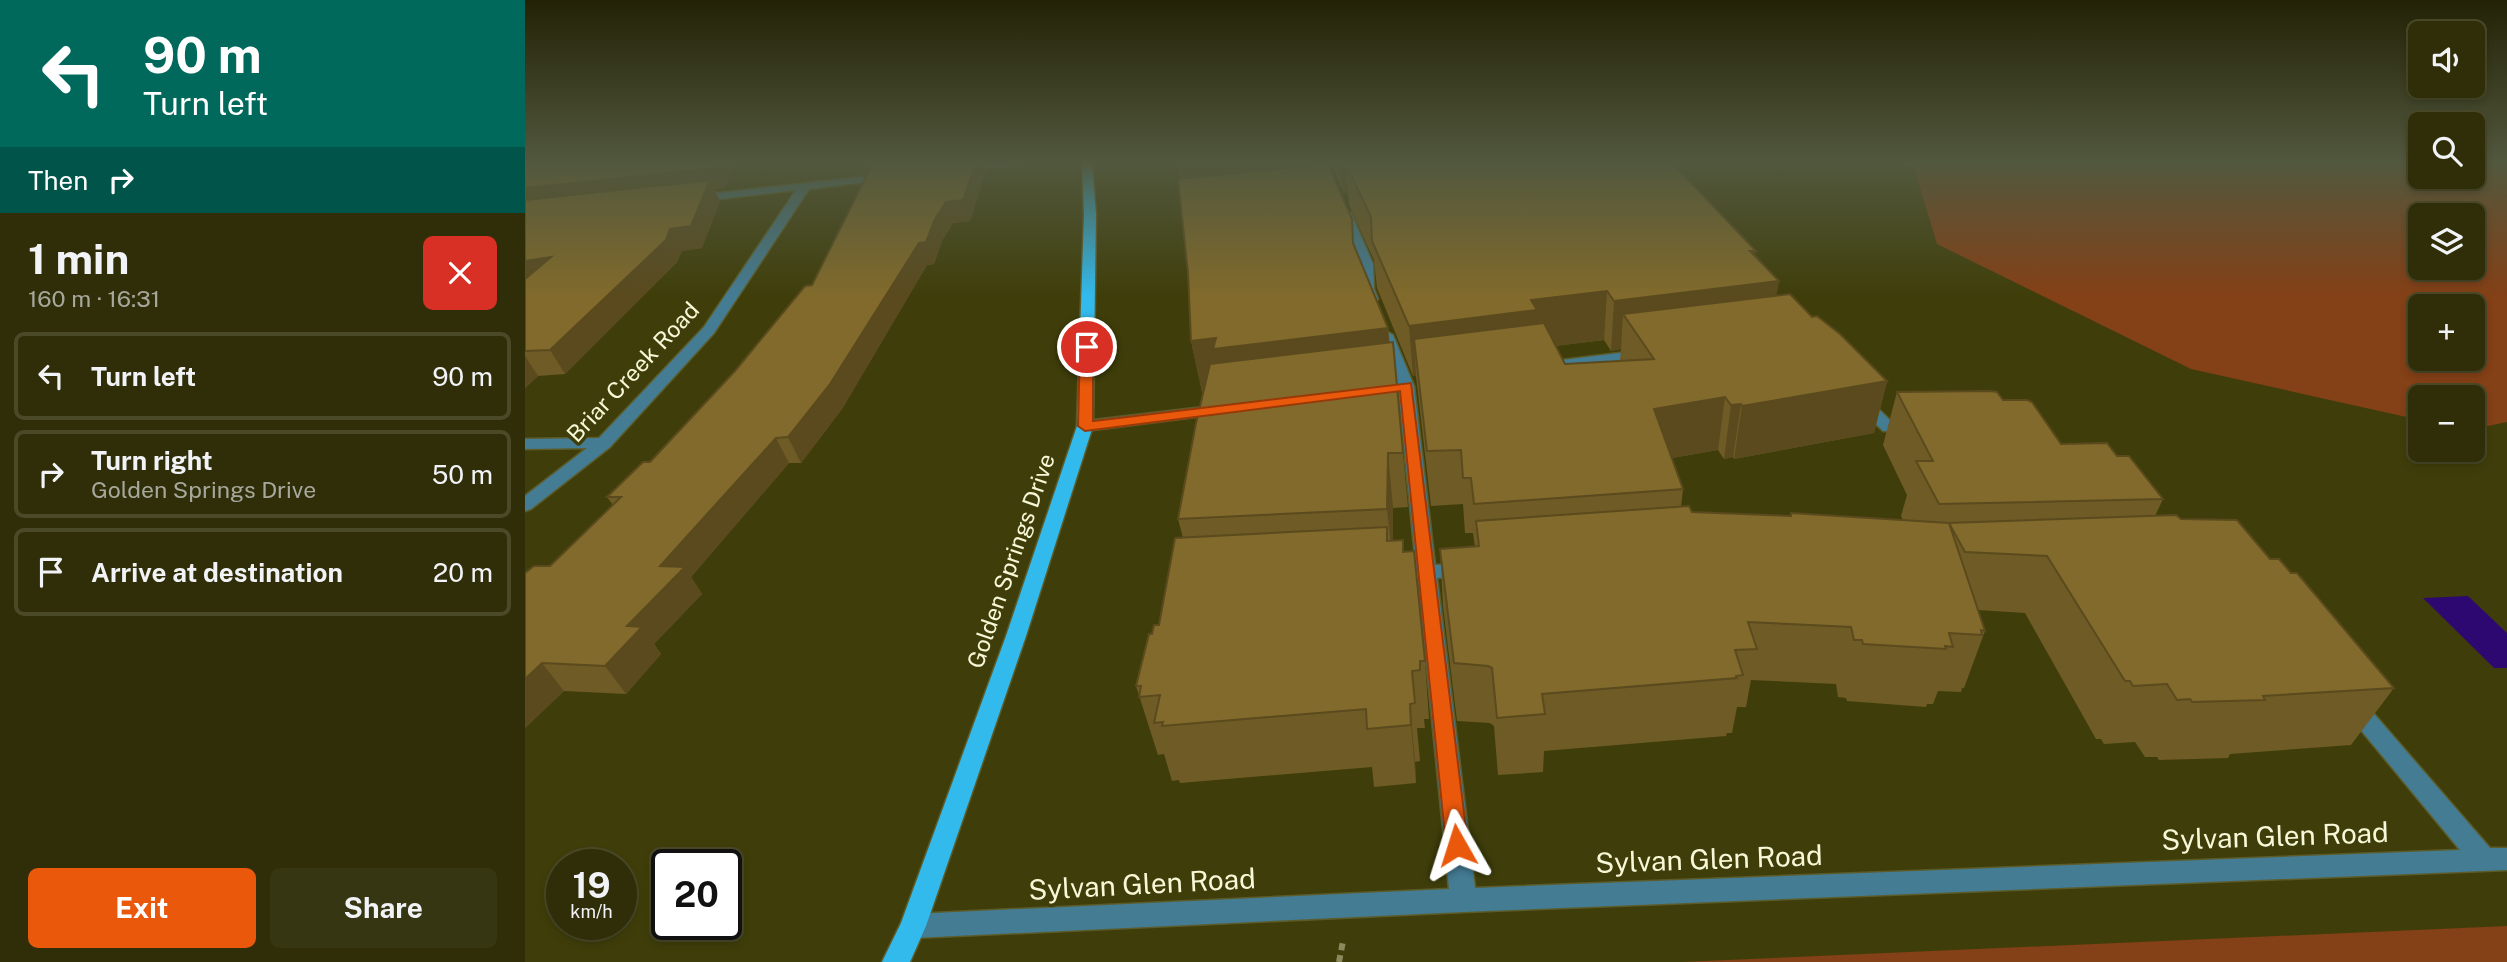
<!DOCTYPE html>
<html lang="en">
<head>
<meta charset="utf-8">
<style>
  body { margin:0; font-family:"Public Sans",sans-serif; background:#373612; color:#f1f3f6; height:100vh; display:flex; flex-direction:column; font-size:26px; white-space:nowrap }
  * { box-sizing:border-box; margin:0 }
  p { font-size:23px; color:#a7a89c }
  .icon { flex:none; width:38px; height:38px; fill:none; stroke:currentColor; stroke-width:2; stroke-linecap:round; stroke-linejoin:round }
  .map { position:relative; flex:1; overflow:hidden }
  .details { display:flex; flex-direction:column; background:#2f2e08; width:525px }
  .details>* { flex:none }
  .banner { background:#00695c; color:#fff; overflow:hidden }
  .tools { position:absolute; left:1883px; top:21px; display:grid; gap:14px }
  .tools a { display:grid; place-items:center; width:77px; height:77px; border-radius:10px; background:#2f2e08; box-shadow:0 4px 10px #0003,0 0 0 2px #4a4a29; font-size:35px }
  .speed { position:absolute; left:21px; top:849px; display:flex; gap:14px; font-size:35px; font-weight:700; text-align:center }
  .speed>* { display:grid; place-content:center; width:91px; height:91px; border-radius:50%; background:#2f2e08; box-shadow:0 4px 10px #0003,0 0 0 2px #4a4a29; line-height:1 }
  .speed small { font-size:18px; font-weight:400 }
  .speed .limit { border:4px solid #111; border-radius:10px; background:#fff; color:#111 }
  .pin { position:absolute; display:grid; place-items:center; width:60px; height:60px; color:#fff; margin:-30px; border:4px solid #fff; border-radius:50%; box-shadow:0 2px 7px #0007 }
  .me { position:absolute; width:77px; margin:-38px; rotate:354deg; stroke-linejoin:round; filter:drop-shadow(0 0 5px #0008) }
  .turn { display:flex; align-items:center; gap:24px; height:147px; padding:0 28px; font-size:32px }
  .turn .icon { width:91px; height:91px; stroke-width:2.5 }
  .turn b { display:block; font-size:49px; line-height:60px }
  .then { display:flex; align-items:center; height:66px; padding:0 28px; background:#0003; gap:14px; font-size:26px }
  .round { display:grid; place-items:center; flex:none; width:74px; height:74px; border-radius:10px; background:#373612 }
  .head { display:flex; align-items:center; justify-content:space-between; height:119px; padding:0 28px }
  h1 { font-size:42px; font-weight:700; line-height:52px }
  .cta { display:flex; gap:14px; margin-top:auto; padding:14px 28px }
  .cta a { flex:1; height:80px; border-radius:10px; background:#ea580c; color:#fff; font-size:28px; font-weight:700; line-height:80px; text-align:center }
  .cta a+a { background:#373612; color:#f1f3f6 }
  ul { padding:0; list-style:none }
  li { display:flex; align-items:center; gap:21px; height:88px; margin:0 14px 10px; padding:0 14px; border:4px solid #4a4a29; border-radius:10px }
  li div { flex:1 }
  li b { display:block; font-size:26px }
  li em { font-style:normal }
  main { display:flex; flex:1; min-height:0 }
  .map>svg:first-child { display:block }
  .green { fill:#844016; fill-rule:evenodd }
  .water { fill:#2e0871 }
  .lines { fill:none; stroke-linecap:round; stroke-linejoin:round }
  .minor-casing { stroke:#5c5c2b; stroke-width:3 }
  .major-casing { stroke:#5c5c2b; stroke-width:3 }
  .path { stroke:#8a8a5e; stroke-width:6; stroke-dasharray:7 5; stroke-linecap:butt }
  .minor { fill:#447c94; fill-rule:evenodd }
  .major { fill:#32baec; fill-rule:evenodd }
  .wall { fill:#6f5b25; fill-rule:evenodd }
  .shaded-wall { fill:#5a4a1e }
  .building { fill:#816a2b; stroke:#5a4a1e; stroke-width:2 }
  .route { fill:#ea580c; stroke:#983908; stroke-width:2 }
  .labels { text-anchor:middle; stroke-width:7; stroke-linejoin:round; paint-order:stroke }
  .street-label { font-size:23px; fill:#f7f8d7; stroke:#3f3e0a }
  .near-street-label { font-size:28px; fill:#f7f8d7; stroke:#3f3e0a }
</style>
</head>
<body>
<main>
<section class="details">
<div class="banner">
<div class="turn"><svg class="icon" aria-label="left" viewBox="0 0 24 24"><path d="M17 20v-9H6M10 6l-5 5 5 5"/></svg><div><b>90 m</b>Turn left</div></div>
<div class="then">Then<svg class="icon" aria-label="right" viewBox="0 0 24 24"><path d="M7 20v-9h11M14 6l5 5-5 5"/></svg></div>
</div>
<div class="head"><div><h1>1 min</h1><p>160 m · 16:31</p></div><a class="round" style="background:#d93025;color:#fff"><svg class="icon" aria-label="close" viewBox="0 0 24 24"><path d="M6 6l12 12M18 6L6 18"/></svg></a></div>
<ul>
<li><svg class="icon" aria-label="left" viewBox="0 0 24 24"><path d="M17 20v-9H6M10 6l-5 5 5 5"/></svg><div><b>Turn left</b></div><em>90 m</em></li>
<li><svg class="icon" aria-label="right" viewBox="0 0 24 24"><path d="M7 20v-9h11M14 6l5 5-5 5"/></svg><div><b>Turn right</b><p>Golden Springs Drive</p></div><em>50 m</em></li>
<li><svg class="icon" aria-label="arrive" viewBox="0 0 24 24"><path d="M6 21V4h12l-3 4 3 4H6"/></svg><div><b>Arrive at destination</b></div><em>20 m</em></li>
</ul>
<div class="cta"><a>Exit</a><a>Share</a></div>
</section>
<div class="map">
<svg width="1982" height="962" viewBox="0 0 1982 962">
  <rect width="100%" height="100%" fill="#3f3e0a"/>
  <path class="green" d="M1373 162H1895V177H1948V162H1982V422L1948 429V397H1895V420L1666 369 1412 244 1389 168ZM1895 215H1948V268H1895ZM1895 306H1948V359H1895Z
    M1982 926V962H1156Z"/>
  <path class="water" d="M1943 596 1982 633V668H1969L1898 598Z"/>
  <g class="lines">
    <g class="minor-casing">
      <path id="minor" d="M465 162H499L494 165 435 171 429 168 435 165Z
        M362 174 368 177 366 179 284 189 189 333 85 447 6 509 0 511V496L62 448 0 449V439L74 438 179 327 271 190 170 202 164 198 166 196Z
        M820 209 826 213 848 264 849 289 853 299 851 302H841L835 289 834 264 814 213Z
        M861 331 868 335 889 386 910 565 947 564 950 569 947 574 912 578 950 888 1935 850 1821 712 1818 706 1821 700 1829 697 1837 700 1965 848H1982V870L938 912 388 938 379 935 375 926 379 917 388 914 924 889 893 579H863L860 574 863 569 891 566 873 386 854 335Z
        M1119 350 1126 354 1124 357 1029 371 1021 366 1029 361Z
        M1336 396 1342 398 1370 425 1372 428 1370 431H1358L1330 404 1328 401Z
        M696 405 702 407 704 410 702 413 560 431 552 426 560 421Z"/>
    </g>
    <g class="major-casing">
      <path id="major" d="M557 162H567L571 214 568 426 501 636 401 926 385 962H357L376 923 481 636 552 426 559 214Z"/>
    </g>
    <path class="path" d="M814 962 818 941"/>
    <use href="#minor" class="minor"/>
    <use href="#major" class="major"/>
  </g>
  <path class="wall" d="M0 162 200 188 189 189 195 201 177 248 157 251 152 262 40 374 13 376 0 388Z
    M799 162 830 247 863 328 878 453 883 507 868 508V540L879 552 900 661 904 719H899L900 728H892L895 761 890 762 891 783 849 787 847 767 655 783 654 780 647 781 639 754 633 755 611 686 627 634 634 625 658 538 653 519 678 392H677L666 341Z
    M805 162H1146L1254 281 1251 295 1287 317 1362 381 1349 433 1209 459 1208 457 1199 459 1193 450 1147 458 1158 489 1156 507 1167 512 1265 516 1266 513 1378 520 1376 516 1382 495 1358 445 1372 392 1478 400 1536 444 1592 456 1638 499 1630 516 1656 519 1745 559 1869 688 1826 745 1705 754 1703 758 1634 760 1632 757H1620L1610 742 1579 744 1576 739H1571L1500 613 1453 610 1460 631 1439 688H1437L1436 692 1413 691 1408 704H1402L1401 707 1322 701 1321 698 1313 697 1311 684 1226 680 1221 707H1212L1207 733H1202L1201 736 1019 751 1018 772 973 775 969 726 965 723 932 721 918 606 915 549 950 547 948 533H940L938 504 906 506 891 376H888L852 288 849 260 824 205 823 193H819ZM1079 340 1086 351 1096 349 1095 361 1040 364 1030 346Z
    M461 171 445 221 428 223 417 241 409 264 402 265 317 409 276 463H264L166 577 177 594 129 644 136 654 101 694 39 691 0 728 25 566 88 505 82 497 125 462 210 371 287 285Z"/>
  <path class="shaded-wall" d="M193 162H211L200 188 189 189 195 201 177 248 157 251 152 262 40 374 25 350 145 229 0 210V188Z
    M451 162H458L461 171 445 221 428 223 417 241 409 264 402 265 317 409 276 463 263 437 421 202Z
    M701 162H799L802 195 661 210 652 166Z
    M815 162H1100H820L823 193H819Z
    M1225 251H1231L1226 284 1254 281 1246 330 1098 314 1096 349 1086 351 1089 301Z
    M26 257 0 285V261Z
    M1082 291 1079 340 1011 348 889 339 891 376H888L884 326 1006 300Z
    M863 328 867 379 696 390 677 392 666 341 691 338Z
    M0 356 13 376 0 388Z
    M1362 381 1349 433 1209 459 1217 406Z
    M1200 397 1193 450 1124 462 1129 409Z
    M1216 404 1208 457 1199 459 1206 405Z
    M251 438 264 463 166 577 177 594 129 644 136 654 101 694 80 666 135 566Z
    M863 453 868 508V565L862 509Z
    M17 663 39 691 0 728V679Z
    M885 704 890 762 891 783 886 725Z"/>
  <path class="building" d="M0 162H193L191 168 0 188Z
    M357 162H451L438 200 421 202 410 219 401 242 394 243 305 384 263 437 251 438 135 566 160 567 102 626 117 627 80 666 17 663 0 679V573L9 566H25L96 497H82L118 462H125L210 371 280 286 287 285 348 163Z
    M652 162H701L652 166Z
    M820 162H1146L1231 251H1225L1254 281 1089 301 1082 291 1006 300 1012 310 884 326 847 241 846 217Z
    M803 164 827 219 828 243 863 328 688 349 691 338 666 341 663 273 653 179Z
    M185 180 166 226 145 229 141 240 25 350 0 351V279L26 257 0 261V200Z
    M1265 294 1287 317 1292 316 1315 334 1362 381 1217 406 1216 404 1206 405 1200 397 1129 409 1158 489 949 504 946 478H938L936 450 902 451 889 339 1019 323 1040 364 1129 359 1098 314Z
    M868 342 878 453H863L862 509 653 519 671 423 685 364Z
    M1465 391 1472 392 1478 400H1502L1507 402 1536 444 1582 443 1592 456H1604L1638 499 1414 504 1391 461H1408L1372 392Z
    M1164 506 1167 512 1266 516V513L1424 523 1460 631 1456 630 1457 635 1424 633 1428 647 1420 646 1421 649 1338 644 1337 640H1329L1326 627 1223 622 1232 649 1210 650 1218 675 1211 676 1212 678 1017 694 1020 714 972 718 967 668 963 666 929 663 915 549 954 546 951 521Z
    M1651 515 1656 519 1712 520 1745 559H1754L1766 573H1772L1869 688 1738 696 1740 700 1667 702 1665 699 1652 700 1642 684 1608 686 1605 681H1600L1522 556 1440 552 1424 523Z
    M862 527V541L878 540V552L889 551 900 661H895V670L887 671 890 703 885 704 886 725 842 729 841 709 637 726 638 722 629 723 635 695 614 697 616 686H611L624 634H627L629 625H634L650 538Z"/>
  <linearGradient id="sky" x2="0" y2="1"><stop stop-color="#232206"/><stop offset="0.55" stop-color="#52583e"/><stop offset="1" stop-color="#52583e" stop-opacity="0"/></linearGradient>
  <rect width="1982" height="296" fill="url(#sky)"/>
  <path class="route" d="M562 343 568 347V421L886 383 943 845 940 852 932 855 924 852 921 845 875 391 560 431 553 426 555 347Z"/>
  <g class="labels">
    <g class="street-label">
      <text transform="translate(108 372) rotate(-47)" y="8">Briar Creek Road</text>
      <text transform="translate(486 561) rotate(-71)" y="8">Golden Springs Drive</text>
    </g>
    <g class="near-street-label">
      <text transform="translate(1750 836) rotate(-2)" y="10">Sylvan Glen Road</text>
      <text transform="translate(1184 859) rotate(-2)" y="10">Sylvan Glen Road</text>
      <text transform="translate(617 884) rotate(-3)" y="10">Sylvan Glen Road</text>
    </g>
  </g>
</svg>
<div class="tools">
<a><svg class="icon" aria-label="sound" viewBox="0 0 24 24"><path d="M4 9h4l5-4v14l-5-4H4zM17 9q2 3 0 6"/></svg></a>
<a><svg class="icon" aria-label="search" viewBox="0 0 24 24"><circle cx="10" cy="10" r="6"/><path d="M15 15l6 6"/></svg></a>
<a><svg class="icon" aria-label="layers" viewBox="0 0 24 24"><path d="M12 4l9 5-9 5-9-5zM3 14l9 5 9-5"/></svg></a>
<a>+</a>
<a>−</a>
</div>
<div class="speed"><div>19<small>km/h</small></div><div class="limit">20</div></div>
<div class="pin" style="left:562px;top:347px;background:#d93025"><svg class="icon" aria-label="arrive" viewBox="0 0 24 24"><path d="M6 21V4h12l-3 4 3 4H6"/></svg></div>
<svg class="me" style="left:932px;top:845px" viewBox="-20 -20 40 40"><path d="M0-17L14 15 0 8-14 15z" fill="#ea580c" stroke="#fff" stroke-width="4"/></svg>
</div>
</main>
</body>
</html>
